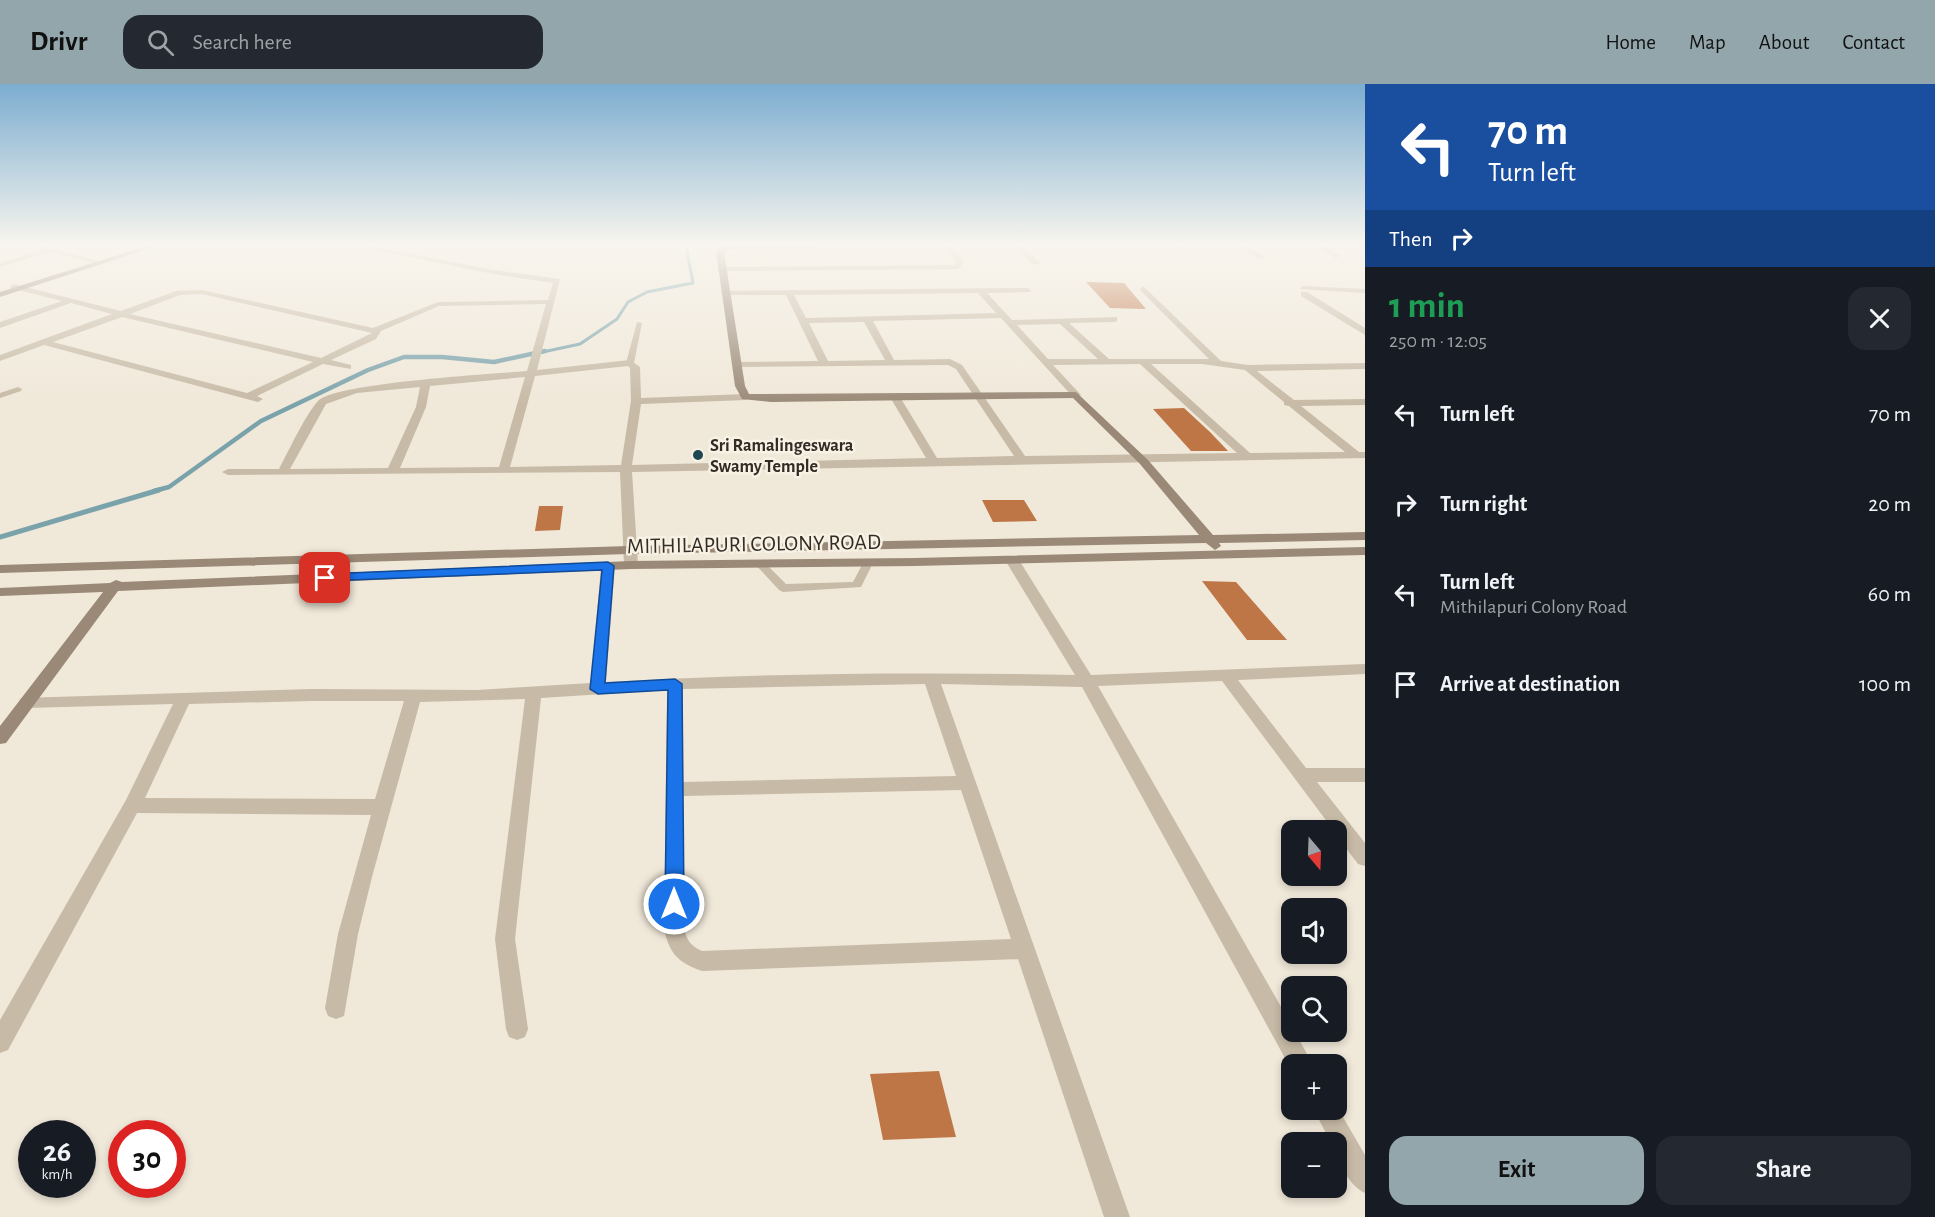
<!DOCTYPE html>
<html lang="en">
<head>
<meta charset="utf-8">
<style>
  body { margin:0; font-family:"Alegreya Sans",sans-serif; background:#242831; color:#f1f3f6; height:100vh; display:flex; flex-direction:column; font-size:22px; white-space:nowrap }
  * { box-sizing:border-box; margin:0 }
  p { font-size:20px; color:#9ea1a6 }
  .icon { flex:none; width:33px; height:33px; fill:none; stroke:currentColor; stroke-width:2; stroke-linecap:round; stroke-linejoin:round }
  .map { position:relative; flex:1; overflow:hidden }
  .drawer { display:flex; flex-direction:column; background:#171b24; width:570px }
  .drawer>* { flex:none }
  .banner { background:#1a4fa0; color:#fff; overflow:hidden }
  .needle { width:39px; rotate:161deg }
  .buttons { position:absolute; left:1281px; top:736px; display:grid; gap:12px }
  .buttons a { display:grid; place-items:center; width:66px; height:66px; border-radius:12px; background:#171b24; box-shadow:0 3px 9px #0003; font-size:30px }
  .speed { position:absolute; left:18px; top:1036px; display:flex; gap:12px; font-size:30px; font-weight:700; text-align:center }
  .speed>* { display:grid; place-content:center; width:78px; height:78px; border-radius:50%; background:#171b24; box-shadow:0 3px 9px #0003; line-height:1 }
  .speed small { font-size:15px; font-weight:400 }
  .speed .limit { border:9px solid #d22; background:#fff; color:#111 }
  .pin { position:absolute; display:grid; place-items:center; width:51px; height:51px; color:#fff; margin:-26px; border-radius:12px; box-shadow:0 3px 9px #0006 }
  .me { position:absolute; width:66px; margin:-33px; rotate:0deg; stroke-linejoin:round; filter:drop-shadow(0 0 4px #0008) }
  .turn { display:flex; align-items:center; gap:21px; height:126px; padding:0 24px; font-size:27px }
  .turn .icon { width:78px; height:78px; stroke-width:2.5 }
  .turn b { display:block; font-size:42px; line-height:51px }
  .then { display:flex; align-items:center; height:57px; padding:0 24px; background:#0003; gap:12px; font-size:22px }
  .round { display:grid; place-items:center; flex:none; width:63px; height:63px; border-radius:18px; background:#242831 }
  .summary { display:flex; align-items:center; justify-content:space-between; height:102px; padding:0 24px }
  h1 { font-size:36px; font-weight:600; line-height:45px; color:#1e9e55 }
  .action { display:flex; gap:12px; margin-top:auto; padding:12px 24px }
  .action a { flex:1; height:69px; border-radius:18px; background:#92a6ac; color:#111; font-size:24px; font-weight:600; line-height:69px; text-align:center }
  .action a+a { background:#242831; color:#f1f3f6 }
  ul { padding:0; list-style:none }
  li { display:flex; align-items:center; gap:18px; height:90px; padding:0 24px }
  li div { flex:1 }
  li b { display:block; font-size:22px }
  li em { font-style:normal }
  header { display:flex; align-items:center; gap:36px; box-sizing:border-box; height:84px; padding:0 30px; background:#92a6ac; color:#111 }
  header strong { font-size:28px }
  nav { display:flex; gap:33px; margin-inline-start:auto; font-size:21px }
  .search { width:420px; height:54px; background:#242831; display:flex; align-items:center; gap:15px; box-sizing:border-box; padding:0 21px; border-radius:18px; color:#9ea1a6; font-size:22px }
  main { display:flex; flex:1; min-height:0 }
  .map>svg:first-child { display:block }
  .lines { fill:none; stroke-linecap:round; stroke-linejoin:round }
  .stream-far2 { stroke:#7aa2ab; stroke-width:3 }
  .stream-far1 { stroke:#7aa2ab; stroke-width:4.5 }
  .stream { stroke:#7aa2ab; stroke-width:5 }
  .building { fill:#bf7647 }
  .lane { fill:#c7baa6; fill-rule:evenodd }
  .street { fill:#c7baa6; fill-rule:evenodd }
  .secondary { fill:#9a8977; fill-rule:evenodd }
  .route { fill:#1a73e8; stroke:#114b97; stroke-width:1.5 }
  .poi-dot { fill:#1e4752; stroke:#f8f2e5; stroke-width:2 }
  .labels { text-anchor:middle; stroke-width:5; stroke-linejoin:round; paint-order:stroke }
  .far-poi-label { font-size:18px; font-weight:bold; fill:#332c26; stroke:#f8f2e5; text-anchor:start }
  .street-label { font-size:22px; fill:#332c26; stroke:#f8f2e5 }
</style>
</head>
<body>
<header>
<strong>Drivr</strong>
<div class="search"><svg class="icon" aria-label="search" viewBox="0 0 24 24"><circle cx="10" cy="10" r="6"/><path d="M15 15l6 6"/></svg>Search here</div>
<nav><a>Home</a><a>Map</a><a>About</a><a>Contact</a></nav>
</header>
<main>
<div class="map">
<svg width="1365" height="1133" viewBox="0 0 1365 1133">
  <rect width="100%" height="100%" fill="#f0e8d9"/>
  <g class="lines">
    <path class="stream-far2" d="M538 269 580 260 617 235 628 218 647 208 693 199 686 162"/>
    <path class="stream-far1" d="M154 407 169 403 261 337 368 286 404 273H442L494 278 545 267"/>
    <path class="stream" d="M0 453 159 406"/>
  </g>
  <path class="building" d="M1086 198 1124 199 1146 225 1110 224Z
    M1184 324 1210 348 1228 367H1191L1153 325Z
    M982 416H1024L1037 437 993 438Z
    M539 422H563L560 446 535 447Z
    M1202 497 1236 498 1287 556H1247Z
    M939 987 956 1053 883 1056 870 990Z"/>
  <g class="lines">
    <path class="lane" d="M1302 202 1365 205V209L1300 205Z
      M637 238 642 239 634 279 630 281 626 279Z
      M18 303 22 305 21 307 0 314V309Z
      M868 476 873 479 861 503 783 508 779 506 755 480 760 477 764 478 786 500 853 498 863 479Z"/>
    <path class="street" d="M31 162H42L98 177 94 179 50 168 0 183V179L42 166Z
      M356 162H370L493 186 560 195 537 286 630 276 640 283 641 314 746 310 751 313 746 316 641 320 632 381 926 374 890 313 895 310 900 313 937 374 1014 372 956 285 948 281 735 283V279L738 278 818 277 786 211H725L721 209 722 207 1027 204 1031 206 1030 208 987 209 1012 236 1117 233V237L1114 238 1069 239 1109 275H1209L1140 206 1143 202 1221 277 1248 281 1365 279V285L1257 287 1294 316 1365 315V321L1301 322 1359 368H1365V374L632 388 638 481 631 485 624 481 620 388 228 391 222 388 228 385H279C288 368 307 328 318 317 335 299 493 290 527 287L546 220 439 222 381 247 376 255 331 276 351 281V285L323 280 257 312 263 315 258 318 44 261 0 277V271L112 230 71 219 0 244V238L62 217 10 204 13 200 121 227 176 207 202 206 373 244 438 218 548 216 553 199 493 190ZM978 209 996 229 806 234 794 211ZM202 210 372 249 321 274 130 230 180 211ZM122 233 313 278 247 309 53 258ZM1001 234 1073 313 1081 311 1053 281 1140 280 1237 369 1025 372 962 281 950 275 894 276 873 237ZM864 238 885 276 828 277 809 239ZM1060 240 1098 275H1048L1017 241ZM1151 280H1202L1245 286 1284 318V321L1289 322 1345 368 1250 369ZM628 282 630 284 631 317 621 381 510 383 535 292ZM525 293 499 383 400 384 426 323 430 302ZM420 303 416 323 388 384 290 385 326 320 357 309Z
      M717 162H723L724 164 719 165Z
      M944 162H951L964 177 959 185 721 187 717 185 721 183 954 181 956 177Z
      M1014 162H1021L1041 179 1034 181Z
      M1150 162H1189L1186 164Z
      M1238 162H1246L1265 173 1258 175Z
      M1316 162H1324L1342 172 1335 174Z
      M1301 208H1307L1365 244V251L1301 212Z
      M1012 472 1019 476 1091 591 1365 580V590L1238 596 1306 684H1365V698H1317L1365 759V782L1358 780 1336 751V747H1334L1222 597 1098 602 1292 942V948H1295L1313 981H1292V987L1082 603 941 600 1130 1133H1104L1018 875 702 887C678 879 668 868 664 843L667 606 541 614 515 855 528 945 525 953 517 956 509 953 506 945 495 855 525 615 420 618 372 793 358 850 344 932 336 935 328 932 325 924 338 850 371 731 137 729 8 966 0 969V936L126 716 173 620 27 624 21 622 19 618 21 614 312 605 477 606 591 599 601 482 608 478 615 482 606 598C763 589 919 588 1075 591L1005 476ZM925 600 956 692 683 698V605ZM312 617H404L375 715 145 714 189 620ZM961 706 1011 855 702 867C690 862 686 855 684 843L683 712Z
      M1336 1021 1365 1071V1109C1349 1102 1336 1076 1336 1059H1331L1314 1026H1336Z"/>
    <path class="secondary" d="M147 162H157L0 213V208Z
      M725 162H815L812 164 730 165 724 168 745 302 749 310 1076 308 1148 376 1213 451 1365 448V456L1219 459 1221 462 1215 466 1206 459 629 470 0 489V481L629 462 1199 451 1140 380 1073 314 771 318 742 315 735 302 716 167Z
      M1365 463V471L914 482 631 485 118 507 6 659 0 660V642L103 508 0 512V504L110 499 116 496 122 498 631 477 914 474Z"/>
  </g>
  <linearGradient id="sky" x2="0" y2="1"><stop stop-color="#7cadd0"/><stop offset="0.5" stop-color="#f8f5ee"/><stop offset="1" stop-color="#f8f5ee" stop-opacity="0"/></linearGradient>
  <rect width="1365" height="321" fill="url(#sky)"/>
  <path class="route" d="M608 478 614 482 605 599 675 595 682 600 684 820 681 826 674 829 668 826 665 820 668 606 598 610 590 605 602 486 325 497 319 494 325 490Z"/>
  <circle class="poi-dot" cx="698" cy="371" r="6"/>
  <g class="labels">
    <g class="far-poi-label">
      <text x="710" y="367">Sri Ramalingeswara<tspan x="710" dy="21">Swamy Temple</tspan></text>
    </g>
    <g class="street-label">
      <text transform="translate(754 459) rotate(-1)" y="8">MITHILAPURI COLONY ROAD</text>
    </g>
  </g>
</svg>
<div class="buttons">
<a><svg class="needle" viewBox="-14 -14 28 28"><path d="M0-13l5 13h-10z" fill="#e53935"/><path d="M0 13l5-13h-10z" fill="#9ea1a6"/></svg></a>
<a><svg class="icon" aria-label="sound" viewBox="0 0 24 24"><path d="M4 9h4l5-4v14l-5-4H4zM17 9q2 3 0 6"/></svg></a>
<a><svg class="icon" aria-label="search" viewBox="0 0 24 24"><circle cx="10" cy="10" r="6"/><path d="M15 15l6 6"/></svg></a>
<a>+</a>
<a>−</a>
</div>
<div class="speed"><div>26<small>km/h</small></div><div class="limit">30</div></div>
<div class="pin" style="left:325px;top:494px;background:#d93025"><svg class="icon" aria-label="arrive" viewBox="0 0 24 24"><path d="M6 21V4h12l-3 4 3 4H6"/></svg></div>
<svg class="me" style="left:674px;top:820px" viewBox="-20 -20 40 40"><circle r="17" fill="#1a73e8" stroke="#fff" stroke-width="3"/><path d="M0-11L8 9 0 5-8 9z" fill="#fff"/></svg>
</div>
<section class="drawer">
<div class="banner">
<div class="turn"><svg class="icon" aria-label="left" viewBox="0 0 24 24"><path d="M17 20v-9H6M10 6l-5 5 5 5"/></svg><div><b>70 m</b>Turn left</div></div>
<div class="then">Then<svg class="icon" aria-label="right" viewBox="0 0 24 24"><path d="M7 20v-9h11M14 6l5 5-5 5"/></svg></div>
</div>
<div class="summary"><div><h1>1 min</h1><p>250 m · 12:05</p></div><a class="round"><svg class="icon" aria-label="close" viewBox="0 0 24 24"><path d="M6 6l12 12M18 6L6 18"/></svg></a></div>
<ul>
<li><svg class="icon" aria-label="left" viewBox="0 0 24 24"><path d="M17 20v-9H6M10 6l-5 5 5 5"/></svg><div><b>Turn left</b></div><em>70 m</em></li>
<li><svg class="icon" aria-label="right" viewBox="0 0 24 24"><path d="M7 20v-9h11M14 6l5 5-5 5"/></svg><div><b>Turn right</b></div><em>20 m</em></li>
<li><svg class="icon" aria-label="left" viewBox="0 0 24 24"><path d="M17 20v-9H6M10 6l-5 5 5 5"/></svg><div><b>Turn left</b><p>Mithilapuri Colony Road</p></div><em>60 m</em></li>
<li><svg class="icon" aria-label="arrive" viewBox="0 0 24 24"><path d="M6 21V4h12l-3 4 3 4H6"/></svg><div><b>Arrive at destination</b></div><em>100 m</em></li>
</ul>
<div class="action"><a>Exit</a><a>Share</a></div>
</section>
</main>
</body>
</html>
